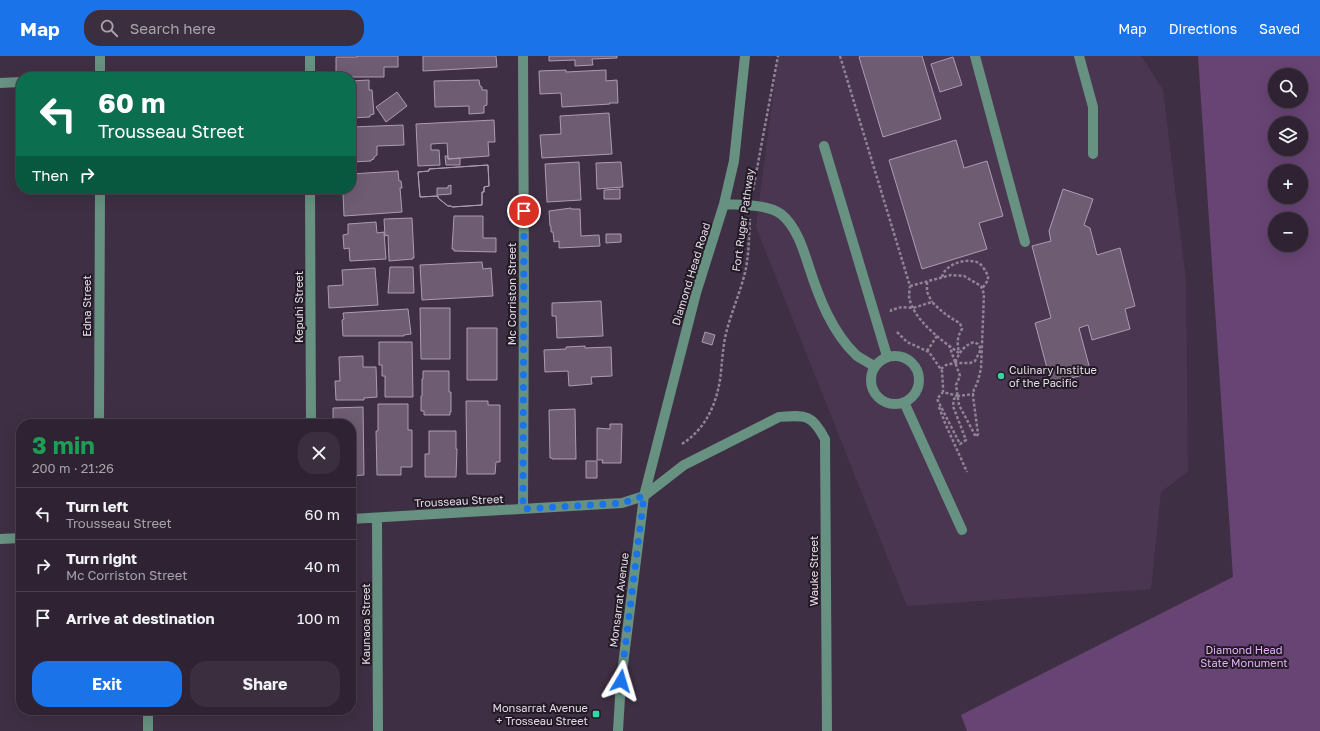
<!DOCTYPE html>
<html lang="en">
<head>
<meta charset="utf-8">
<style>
  body { margin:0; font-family:"Golos Text",sans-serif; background:#3b2f3f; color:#f1f3f6; height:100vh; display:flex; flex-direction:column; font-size:15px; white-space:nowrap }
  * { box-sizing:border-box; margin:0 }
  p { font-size:13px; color:#a7a4ac }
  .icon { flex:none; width:22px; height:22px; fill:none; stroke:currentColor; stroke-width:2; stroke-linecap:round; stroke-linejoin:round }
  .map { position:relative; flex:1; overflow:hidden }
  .drawer { position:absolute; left:16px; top:363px; width:340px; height:296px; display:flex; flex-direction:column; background:#2f2333; border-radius:16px; box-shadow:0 4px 16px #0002,0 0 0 1px #4a404e }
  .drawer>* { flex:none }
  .banner { position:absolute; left:16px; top:16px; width:340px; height:122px; border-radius:16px; box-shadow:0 4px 16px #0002,0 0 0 1px #4a404e; background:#0b6e4f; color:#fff; overflow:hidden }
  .tools { position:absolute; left:1268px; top:12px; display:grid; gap:8px }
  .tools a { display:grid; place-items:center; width:40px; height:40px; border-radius:50%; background:#2f2333; box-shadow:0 4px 16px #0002,0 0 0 1px #4a404e; font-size:20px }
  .pin { position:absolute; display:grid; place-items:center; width:34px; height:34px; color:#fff; margin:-17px; border:2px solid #fff; border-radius:50%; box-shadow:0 1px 4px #0007 }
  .me { position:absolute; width:44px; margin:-22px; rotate:7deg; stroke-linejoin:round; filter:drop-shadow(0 0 3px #0008) }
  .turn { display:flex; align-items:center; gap:14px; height:84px; padding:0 16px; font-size:18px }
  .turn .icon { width:52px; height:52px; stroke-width:2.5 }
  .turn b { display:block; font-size:28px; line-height:34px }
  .then { display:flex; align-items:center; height:38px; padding:0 16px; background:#0003; gap:8px; font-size:15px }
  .round { display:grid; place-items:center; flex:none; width:42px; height:42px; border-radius:16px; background:#3b2f3f }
  .summary { display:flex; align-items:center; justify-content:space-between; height:68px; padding:0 16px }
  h1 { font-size:24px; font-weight:700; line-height:30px; color:#1e9e55 }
  .primary-button { display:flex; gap:8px; margin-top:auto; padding:8px 16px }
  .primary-button a { flex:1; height:46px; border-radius:16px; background:#1a73e8; color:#fff; font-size:16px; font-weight:700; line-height:46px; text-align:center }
  .primary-button a+a { background:#3b2f3f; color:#f1f3f6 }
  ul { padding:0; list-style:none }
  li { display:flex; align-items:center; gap:12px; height:52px; padding:0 16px; border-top:1px solid #4a404e }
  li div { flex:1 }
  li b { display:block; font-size:15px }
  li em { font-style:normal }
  header { display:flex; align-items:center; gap:24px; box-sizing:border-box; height:56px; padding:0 20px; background:#1a73e8; color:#fff }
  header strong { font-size:19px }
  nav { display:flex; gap:22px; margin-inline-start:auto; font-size:14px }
  .search { width:280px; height:36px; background:#3b2f3f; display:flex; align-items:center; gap:10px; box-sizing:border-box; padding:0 14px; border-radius:16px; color:#a7a4ac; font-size:15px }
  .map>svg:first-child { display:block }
  .built { fill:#4a3651 }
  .green { fill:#684474; fill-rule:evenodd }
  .building { fill:#6e5c73; stroke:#ad9bb4; fill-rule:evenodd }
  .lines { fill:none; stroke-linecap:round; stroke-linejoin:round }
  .path { stroke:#908395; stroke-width:2.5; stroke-dasharray:3 2; stroke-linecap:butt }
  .minor { stroke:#679181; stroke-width:10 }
  .route { stroke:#1a73e8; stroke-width:7; stroke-dasharray:0 12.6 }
  .poi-dot { fill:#36d4a7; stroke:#221a24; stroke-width:1.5 }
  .labels { text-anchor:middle; stroke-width:4; stroke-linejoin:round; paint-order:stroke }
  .street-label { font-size:11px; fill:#e5dbe9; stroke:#221a24 }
  .poi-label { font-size:11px; fill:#e5dbe9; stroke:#221a24; text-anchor:start }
  .park-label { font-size:11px; fill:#e5aef8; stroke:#221a24 }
</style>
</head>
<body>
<header>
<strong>Map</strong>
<div class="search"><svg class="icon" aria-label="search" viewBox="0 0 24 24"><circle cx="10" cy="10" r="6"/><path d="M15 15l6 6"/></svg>Search here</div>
<nav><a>Map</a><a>Directions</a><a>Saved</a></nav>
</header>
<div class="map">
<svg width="1320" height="675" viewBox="0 0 1320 675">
  <rect width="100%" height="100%" fill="#3f2f44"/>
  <path class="built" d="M778 0H1141L1163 34 1186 225 1188 415 1161 436 1151 533 907 550 756 171Z"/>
  <path class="green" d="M1198 0H1320V675H967L961 659 1233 521ZM1275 19H1301V45H1275ZM1275 67H1301V93H1275ZM1275 115H1301V141H1275ZM1275 163H1301V189H1275Z"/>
  <path class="building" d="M357 0H398V11H384V21H336V1H357Z
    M423 0H496L497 11 423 15Z
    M549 0H617V2L592 3 593 9 575 10V4L549 5Z
    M861 0H922L941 63 883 81 859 1Z
    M953 1 962 29 940 36 931 8Z
    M566 14V16L606 14V25L617 24 618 47H609L610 48 562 51 561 37 540 38 539 15Z
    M369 24V34H372L374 58 370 59V61L351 62V25Z
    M479 24 480 30 482 31V34H487V49L484 50V57L469 58V50L435 51 434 25Z
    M397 36 407 50 386 66 376 51Z
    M609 57 612 98 542 102 540 79 561 78 560 60Z
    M494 64 495 86H488L489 100 448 103 447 87 431 88V94H439L440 109 418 110 416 68Z
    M403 69 404 89 377 90V99L374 101V103L371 104V105L351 106V71Z
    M956 84 964 112 987 105 1003 160 979 167 987 193 922 213 889 104Z
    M445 100H448V103L460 102V109H446Z
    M579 106 581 144 547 146 545 108Z
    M621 106 623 131 597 133 596 107Z
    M488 109 489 130 484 131V136H482V149L452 151 451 150H448L438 142V140L420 141 418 116 429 115V113ZM451 129V138L437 139V132H448V130Z
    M488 109 489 130 484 131V136H482V149L452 151 451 150H448L438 142V140L420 141 418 116 429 115V113Z
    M398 115 399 125H401L402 132H400L402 156 344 160 343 137 329 138 328 133H351V118Z
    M620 133V143H604V134Z
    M1063 133 1093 143 1084 169 1090 172 1097 199 1120 192 1135 250 1125 253 1130 273 1092 284 1088 269 1079 272 1091 317 1051 327 1035 267 1051 262 1032 190 1051 185 1049 175Z
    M571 152V153H580L581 180 599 179 600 190 559 192V185L554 186 553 176H551V170H550L549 155Z
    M454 160H483V182H496V196L454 195V193H452Z
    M412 162 414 202 413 201V203L389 205 388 179 385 180 384 163Z
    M376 166 377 177 384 176 386 203 350 205 349 192 344 193 343 179 348 178V168Z
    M606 178H621V186L606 187Z
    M482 206 483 213 491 212 493 240 422 244 420 209Z
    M390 211H413L414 237H388Z
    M375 212 378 249 329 252 328 230 343 229 342 214Z
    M601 245 603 280 557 282 556 260H552V247Z
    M420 252H450V303H421Z
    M408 253 411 278 404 279V280H343L342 264 344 263 343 257Z
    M467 272H497V324H467Z
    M705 276 715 279 712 289 702 286Z
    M379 286H412L413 341H385V320H382V309H379Z
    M585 290V292L611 291 612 320 591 321 592 328 569 330 568 315 545 316 544 294 566 293V291Z
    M363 300V311H376L377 341 364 342V344H336L335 325H340L339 301Z
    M423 315H449V336H451V356H450V359H424V355H421V340H422V323H423Z
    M466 345H488V349H500V406H496L495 418H467Z
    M378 348H408V374H412V411H401V419H377L376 375H378Z
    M363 351 364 419 351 420V368H333V352Z
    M575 353 576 403H552V402H550L549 354Z
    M610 368H622L621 407H602L603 404H597V372L610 373Z
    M429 375H456V393H457L456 421H425V398H429Z
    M586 405H597V422H586Z"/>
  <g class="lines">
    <path class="path" d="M840 0 910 230C910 233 909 237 909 240 912 263 941 284 959 297
      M753 134 778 0
      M942 221C945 208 967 201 979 207 983 210 986 216 988 220V224L982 233
      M927 226V236L932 246
      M910 230 951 219 964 220 981 230 984 238 981 313 977 328 974 333 973 340 978 378 976 381
      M891 256V254L902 251 913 252 932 246C941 255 948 261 960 267L962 273C957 281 957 287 959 296
      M897 276 907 286 929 296 942 315 943 331V336
      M949 289 960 320 956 329 959 349 976 381
      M927 295 937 280
      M941 313 946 309 955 307H970L975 305 981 293 978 288 974 286C963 290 959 297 955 307
      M958 340 943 336 937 343 960 388 966 384 953 350 954 343 958 340 974 338
      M939 351 945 367 967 416
      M682 388C707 372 718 345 721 316 722 304 723 293 725 282 730 258 741 236 746 212 749 196 749 179 750 163"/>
    <path class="minor" d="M100 0V21
      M310 0V21
      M523 0 524 232 523 453
      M975 0 1025 186
      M1079 0 1093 51V98
      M0 27 21 26
      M824 90 887 300
      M310 133 311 368
      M724 148C740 149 768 148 781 158 796 170 803 192 809 211 819 242 832 276 856 299 861 303 868 306 874 310
      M871 324a24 24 0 1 1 48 0a24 24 0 1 1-48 0Z
      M904 346 962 474
      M99 368 100 133
      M377 462 378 675
      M351 463 622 447 644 440 684 409 779 361C806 359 812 358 825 383L827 675
      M0 483 21 482
      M148 654V675
      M618 675 621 625 644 440 696 237 724 148 734 105 745 0"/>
  </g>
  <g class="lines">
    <path class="route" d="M524 155 523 453 622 447 644 440 621 625"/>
  </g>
  <g class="poi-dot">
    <circle cx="1001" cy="320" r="4"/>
    <rect x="592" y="654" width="8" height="8" rx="2"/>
  </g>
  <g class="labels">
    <g class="street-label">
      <text transform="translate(743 164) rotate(-82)" y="4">Fort Ruger Pathway</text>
      <text transform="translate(691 218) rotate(-73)" y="4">Diamond Head Road</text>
      <text transform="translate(512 238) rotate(-90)" y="4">Mc Corriston Street</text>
      <text transform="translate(87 250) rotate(-90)" y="4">Edna Street</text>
      <text transform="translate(299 251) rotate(-90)" y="4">Kepuhi Street</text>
      <text transform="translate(459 445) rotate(-3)" y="4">Trousseau Street</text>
      <text transform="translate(814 515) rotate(-90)" y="4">Wauke Street</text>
      <text transform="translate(619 544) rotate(-83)" y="4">Monsarrat Avenue</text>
      <text transform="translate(366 568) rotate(-90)" y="4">Kaunaoa Street</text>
    </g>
    <g class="poi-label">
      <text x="1009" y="318">Culinary Institue<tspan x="1009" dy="13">of the Pacific</tspan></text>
      <text x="588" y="656" text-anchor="end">Monsarrat Avenue<tspan x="588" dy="13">+ Trosseau Street</tspan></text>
    </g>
    <g class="park-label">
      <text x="1244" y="598">Diamond Head<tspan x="1244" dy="13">State Monument</tspan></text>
    </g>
  </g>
</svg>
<div class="tools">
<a><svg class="icon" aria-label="search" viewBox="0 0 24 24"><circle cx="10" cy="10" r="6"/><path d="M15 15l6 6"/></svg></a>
<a><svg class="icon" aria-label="layers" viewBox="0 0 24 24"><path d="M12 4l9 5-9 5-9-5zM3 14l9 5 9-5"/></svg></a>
<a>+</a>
<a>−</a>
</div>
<div class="pin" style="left:524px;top:155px;background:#d93025"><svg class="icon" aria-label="arrive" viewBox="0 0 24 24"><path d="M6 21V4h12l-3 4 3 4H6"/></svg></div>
<svg class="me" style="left:621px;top:625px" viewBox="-20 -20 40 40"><path d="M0-17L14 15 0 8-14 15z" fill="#1a73e8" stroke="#fff" stroke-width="4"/></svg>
<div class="banner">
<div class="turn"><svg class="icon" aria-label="left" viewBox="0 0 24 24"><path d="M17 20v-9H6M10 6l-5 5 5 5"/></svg><div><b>60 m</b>Trousseau Street</div></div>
<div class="then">Then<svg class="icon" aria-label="right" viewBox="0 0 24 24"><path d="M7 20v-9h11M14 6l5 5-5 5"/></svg></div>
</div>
<section class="drawer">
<div class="summary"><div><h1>3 min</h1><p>200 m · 21:26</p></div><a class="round"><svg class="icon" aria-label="close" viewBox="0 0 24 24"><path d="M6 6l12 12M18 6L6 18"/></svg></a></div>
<ul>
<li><svg class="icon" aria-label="left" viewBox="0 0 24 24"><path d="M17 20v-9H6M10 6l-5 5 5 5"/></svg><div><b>Turn left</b><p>Trousseau Street</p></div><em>60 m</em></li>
<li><svg class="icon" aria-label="right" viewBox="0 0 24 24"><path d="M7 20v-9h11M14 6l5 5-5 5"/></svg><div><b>Turn right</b><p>Mc Corriston Street</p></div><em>40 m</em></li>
<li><svg class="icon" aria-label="arrive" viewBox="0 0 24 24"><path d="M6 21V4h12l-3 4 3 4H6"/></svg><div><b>Arrive at destination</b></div><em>100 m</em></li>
</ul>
<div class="primary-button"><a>Exit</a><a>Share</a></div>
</section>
</div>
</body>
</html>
